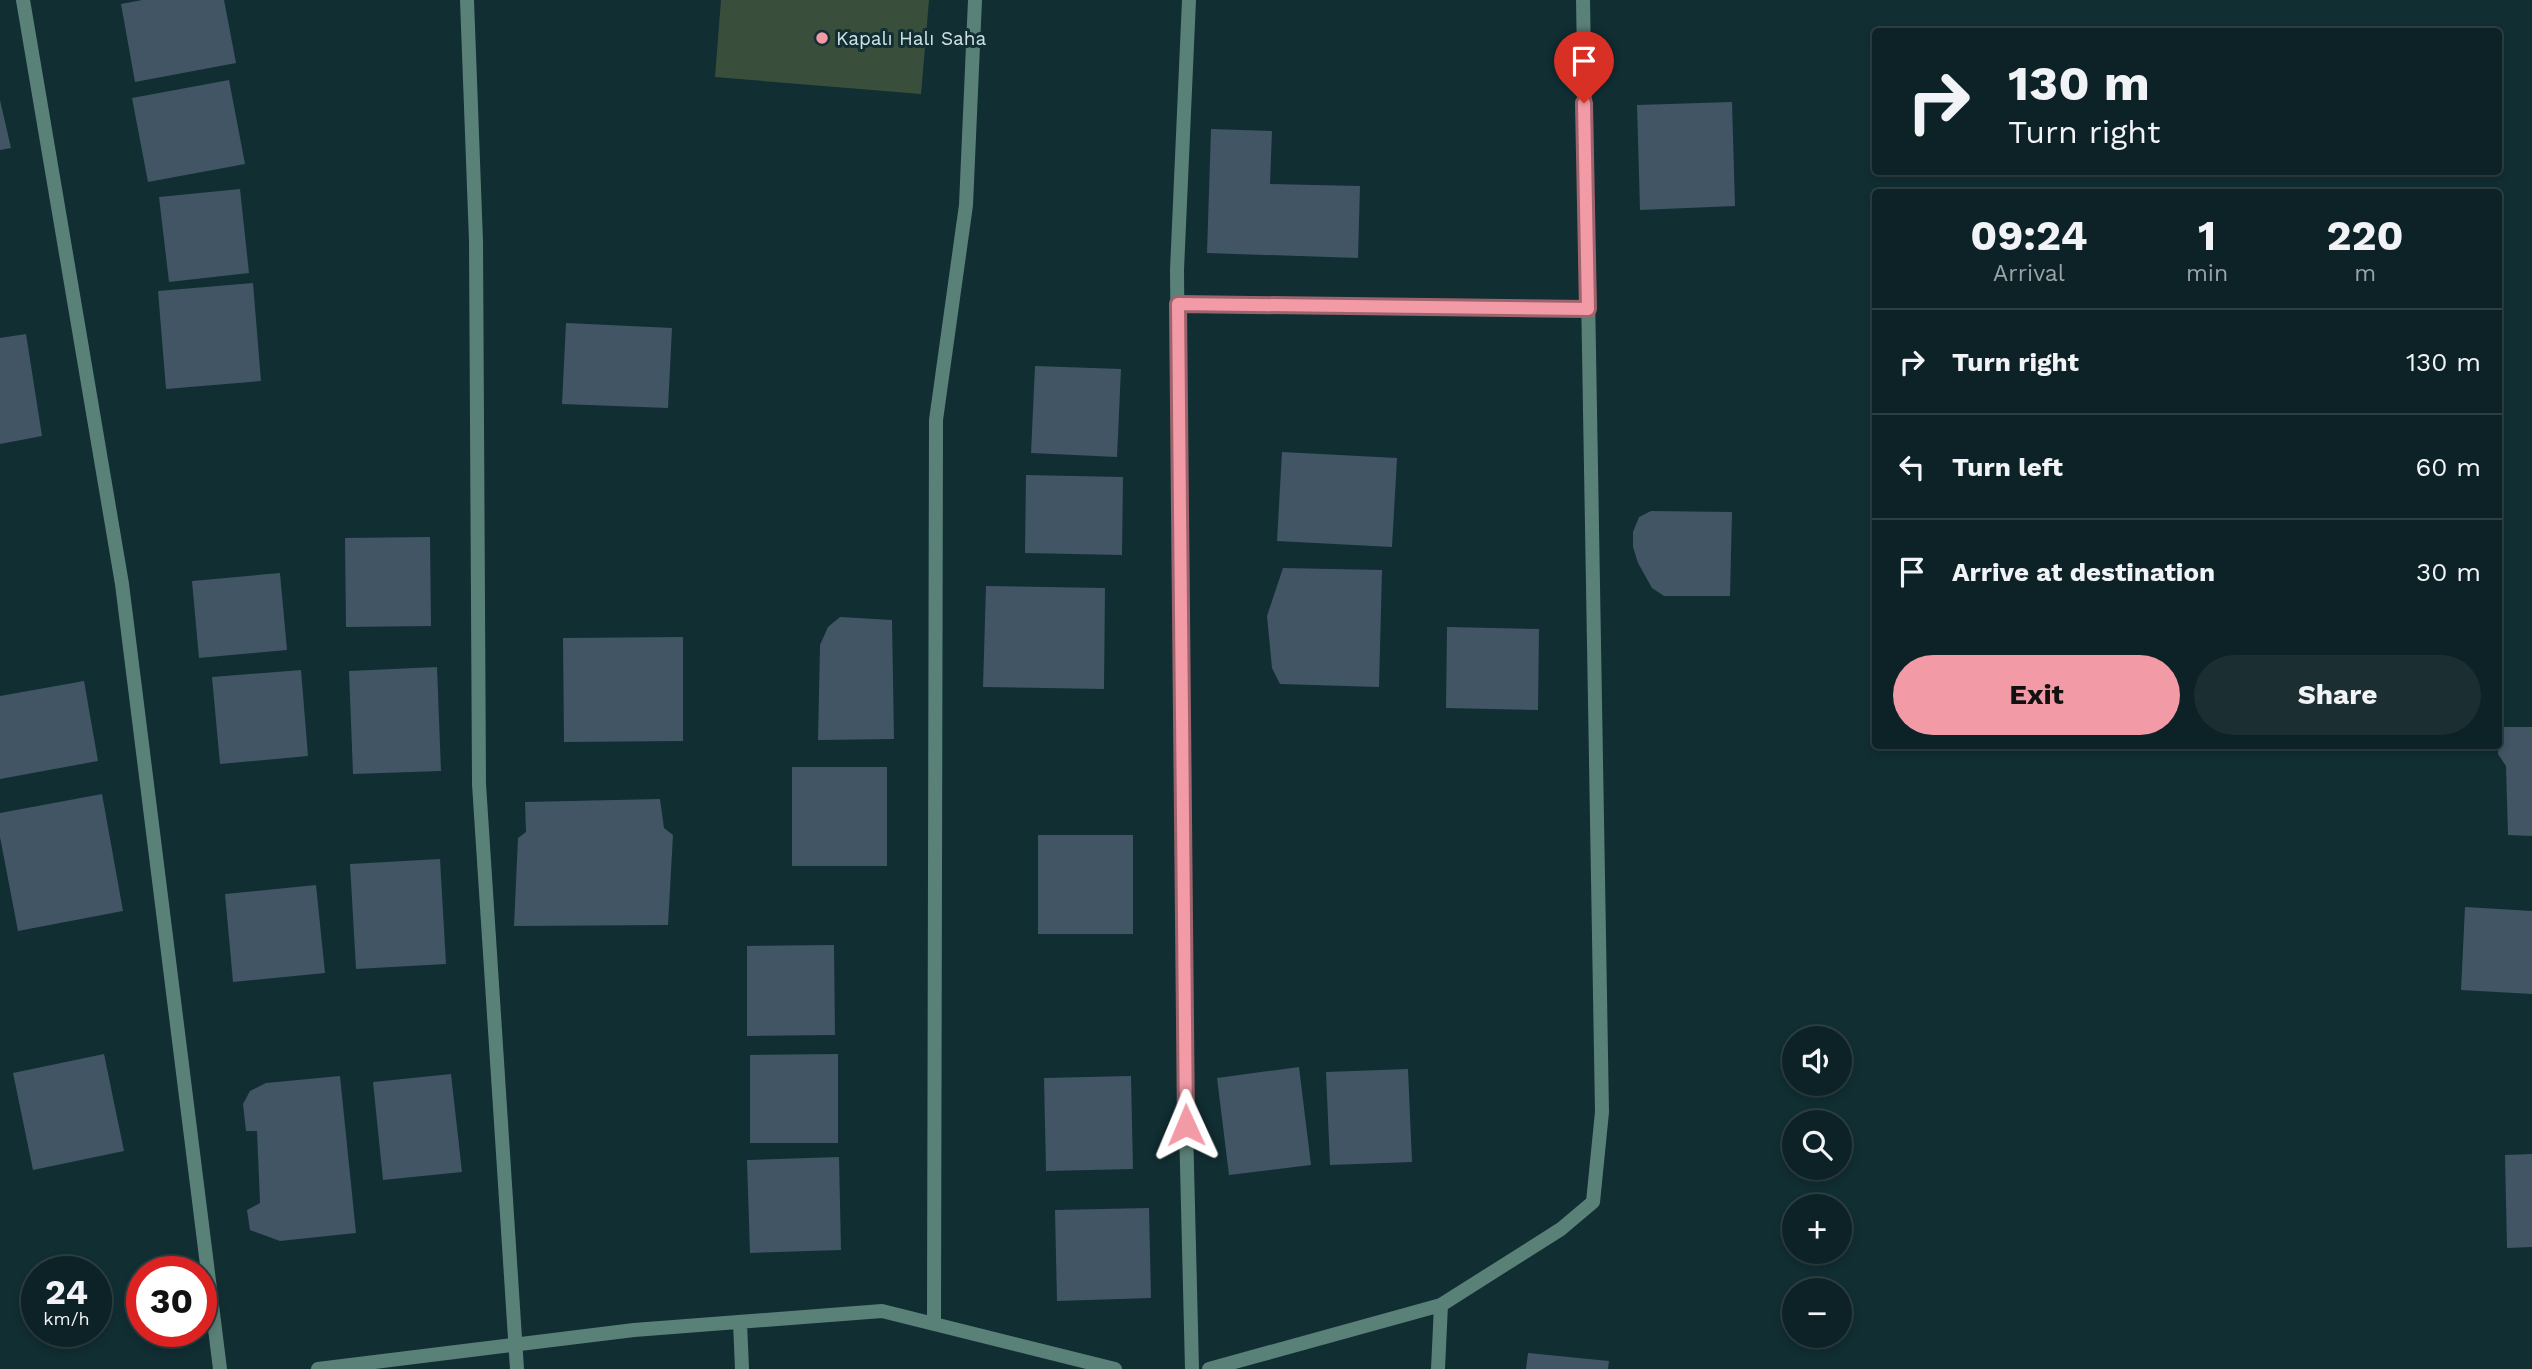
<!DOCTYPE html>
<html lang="en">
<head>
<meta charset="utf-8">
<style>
  body { margin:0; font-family:"Work Sans",sans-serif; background:#1b2f32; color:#f1f3f6; height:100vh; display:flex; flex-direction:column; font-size:26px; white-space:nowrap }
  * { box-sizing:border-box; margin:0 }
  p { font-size:23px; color:#9aa4a7 }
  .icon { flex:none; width:38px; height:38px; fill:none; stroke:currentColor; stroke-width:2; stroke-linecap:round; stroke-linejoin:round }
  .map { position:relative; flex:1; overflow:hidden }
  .sheet { position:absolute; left:1872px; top:189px; width:630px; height:560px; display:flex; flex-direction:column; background:#0d2226; border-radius:7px; box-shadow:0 4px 10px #0003,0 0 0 2px #2d3f43 }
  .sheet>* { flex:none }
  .hud { position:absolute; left:1872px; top:28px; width:630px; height:147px; border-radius:7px; box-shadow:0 4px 10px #0003,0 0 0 2px #2d3f43; background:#0d2226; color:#f1f3f6; overflow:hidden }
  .buttons { position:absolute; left:1782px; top:1026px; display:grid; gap:14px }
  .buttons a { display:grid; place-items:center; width:70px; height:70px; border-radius:50%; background:#0d2226; box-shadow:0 4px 10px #0003,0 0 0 2px #2d3f43; font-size:35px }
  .speed { position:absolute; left:21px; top:1256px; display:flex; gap:14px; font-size:35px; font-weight:700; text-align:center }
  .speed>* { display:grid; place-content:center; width:91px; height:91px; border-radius:50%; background:#0d2226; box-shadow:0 4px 10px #0003,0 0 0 2px #2d3f43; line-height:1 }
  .speed small { font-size:18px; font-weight:400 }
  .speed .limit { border:10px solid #d22; background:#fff; color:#111 }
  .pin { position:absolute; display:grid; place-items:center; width:60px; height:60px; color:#fff; margin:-72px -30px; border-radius:50% 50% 50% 0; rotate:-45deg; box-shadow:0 0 7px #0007 }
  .pin .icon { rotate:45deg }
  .me { position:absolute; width:77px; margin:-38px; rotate:359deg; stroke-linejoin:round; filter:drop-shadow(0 0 5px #0008) }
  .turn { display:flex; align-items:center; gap:24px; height:147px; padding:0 21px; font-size:32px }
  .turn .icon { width:91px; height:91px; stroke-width:2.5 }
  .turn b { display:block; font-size:49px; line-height:60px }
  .eta { display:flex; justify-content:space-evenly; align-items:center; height:119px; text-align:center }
  .eta b { font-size:42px; font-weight:700; line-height:49px }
  .cta { display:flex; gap:14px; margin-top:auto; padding:14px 21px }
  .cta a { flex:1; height:80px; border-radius:42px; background:#f39aa7; color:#111; font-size:28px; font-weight:700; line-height:80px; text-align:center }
  .cta a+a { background:#1b2f32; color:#f1f3f6 }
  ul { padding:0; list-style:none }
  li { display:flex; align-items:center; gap:21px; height:105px; padding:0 21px; border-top:2px solid #2d3f43 }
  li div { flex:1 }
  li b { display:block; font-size:26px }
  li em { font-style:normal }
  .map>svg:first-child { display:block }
  .green { fill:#3a4f3b }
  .building { fill:#415565 }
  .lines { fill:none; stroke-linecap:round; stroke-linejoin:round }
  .street { stroke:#5a8177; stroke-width:14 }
  .route-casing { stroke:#9e646d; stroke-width:18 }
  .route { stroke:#f39aa7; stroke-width:12 }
  .poi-dot { fill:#f39aa7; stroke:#112e33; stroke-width:2.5 }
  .labels { text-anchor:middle; stroke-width:6; stroke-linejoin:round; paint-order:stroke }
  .poi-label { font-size:19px; fill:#d0e1e4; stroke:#112e33; text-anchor:start }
</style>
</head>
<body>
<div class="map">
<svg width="2532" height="1369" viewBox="0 0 2532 1369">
  <rect width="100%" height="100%" fill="#112e33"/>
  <path class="green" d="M721 0H929L921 94 715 77Z"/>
  <path class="building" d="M142 0H224L236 63 135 82 121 4Z
    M229 80 245 164 148 182 132 98Z
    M0 100 11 148 0 150Z
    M1732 102 1735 206 1640 210 1637 105Z
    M1211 129 1272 131 1270 184 1360 186 1358 258 1207 253Z
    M240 189 249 273 169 282 159 197Z
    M253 283 261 381 166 389 158 291Z
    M566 323 672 328 668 408 562 404Z
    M26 334 42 436 0 444V338Z
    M1035 366 1121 369 1117 457 1031 453Z
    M1282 452 1397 458 1392 547 1277 541Z
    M1026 475 1123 477 1122 555 1025 553Z
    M1651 511 1732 512 1730 596H1664L1652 588 1638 563 1633 547V532L1639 517Z
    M430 537 431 626 346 627 345 538Z
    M1283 568 1382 570 1379 687 1280 684 1272 668 1267 616Z
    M280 573 287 650 199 658 192 581Z
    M986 586 1105 588 1104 689 983 687Z
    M840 617 892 620 894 739 818 740 820 645 828 627Z
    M1447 627 1539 629 1538 710 1446 708Z
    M683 637V741L564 742 563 638Z
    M437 667 441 771 353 774 349 671Z
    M301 670 308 756 220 764 212 677Z
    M84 681 98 761 0 779V696Z
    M2499 727H2532V836L2508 835 2506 766 2498 754Z
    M792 767H887V866H792Z
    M102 794 123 911 18 931 0 837V813Z
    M660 799 664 828 673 835 668 925 514 926 518 838 526 832 525 802Z
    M1038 835H1133V934H1038Z
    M440 859 446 964 356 969 350 864Z
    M316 885 325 973 233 982 225 894Z
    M2465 907 2532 911V994L2461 990Z
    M834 945 835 1035 747 1036V946Z
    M104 1054 124 1151 33 1170 13 1073Z
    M838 1054V1143H750V1055Z
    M1299 1067 1311 1165 1229 1175 1217 1078Z
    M1408 1069 1412 1162 1330 1165 1326 1072Z
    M451 1074 462 1172 383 1180 373 1082Z
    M340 1076 356 1233 280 1241 250 1230 247 1210 260 1203 257 1131H246L243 1104 250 1091 266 1083Z
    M1131 1076 1133 1169 1046 1171 1044 1078Z
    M2532 1154V1247L2507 1248 2505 1155Z
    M839 1157 841 1250 750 1253 747 1160Z
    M1149 1208 1151 1298 1057 1301 1055 1210Z
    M1528 1353 1609 1361 1608 1369H1526Z"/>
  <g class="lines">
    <path class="street" d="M23 0 122 584 220 1369
      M467 0 476 241 479 784 517 1369
      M1189 0 1177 270 1184 1043 1192 1369
      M1178 304 1588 309
      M740 1322 742 1369
      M934 1324 936 420 966 205 975 0
      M318 1369 634 1330 882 1311 1115 1369
      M1209 1369 1441 1305 1561 1229 1593 1202 1602 1112 1583 0
      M1438 1369 1441 1305"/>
  </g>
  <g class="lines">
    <g class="route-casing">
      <path id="route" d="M1186 1125 1178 304 1588 309 1584 103"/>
    </g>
    <use href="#route" class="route"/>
  </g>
  <circle class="poi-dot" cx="822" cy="38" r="7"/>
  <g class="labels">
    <g class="poi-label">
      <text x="836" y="45">Kapalı Halı Saha</text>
    </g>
  </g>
</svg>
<div class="buttons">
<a><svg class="icon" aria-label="sound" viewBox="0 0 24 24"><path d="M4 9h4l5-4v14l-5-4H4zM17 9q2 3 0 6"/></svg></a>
<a><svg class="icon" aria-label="search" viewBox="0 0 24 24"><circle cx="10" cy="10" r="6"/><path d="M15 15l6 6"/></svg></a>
<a>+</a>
<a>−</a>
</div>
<div class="speed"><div>24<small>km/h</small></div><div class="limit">30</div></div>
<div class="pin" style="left:1584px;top:103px;background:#d93025"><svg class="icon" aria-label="arrive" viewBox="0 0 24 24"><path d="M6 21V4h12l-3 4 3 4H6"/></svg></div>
<svg class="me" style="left:1186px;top:1125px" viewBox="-20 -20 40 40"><path d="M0-17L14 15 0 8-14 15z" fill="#f39aa7" stroke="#fff" stroke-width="4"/></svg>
<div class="hud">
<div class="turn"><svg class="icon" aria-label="right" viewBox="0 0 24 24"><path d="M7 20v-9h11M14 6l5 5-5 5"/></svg><div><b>130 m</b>Turn right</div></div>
</div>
<section class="sheet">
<div class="eta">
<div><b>09:24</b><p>Arrival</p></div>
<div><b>1</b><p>min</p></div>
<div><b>220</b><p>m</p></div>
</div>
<ul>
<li><svg class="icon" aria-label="right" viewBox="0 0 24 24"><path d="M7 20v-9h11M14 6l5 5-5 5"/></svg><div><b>Turn right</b></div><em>130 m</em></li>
<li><svg class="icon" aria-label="left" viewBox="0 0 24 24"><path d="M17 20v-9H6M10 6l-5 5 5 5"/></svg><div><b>Turn left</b></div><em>60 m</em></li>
<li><svg class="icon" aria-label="arrive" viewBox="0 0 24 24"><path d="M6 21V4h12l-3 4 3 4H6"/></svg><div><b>Arrive at destination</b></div><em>30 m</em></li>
</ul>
<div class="cta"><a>Exit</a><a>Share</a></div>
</section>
</div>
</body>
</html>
